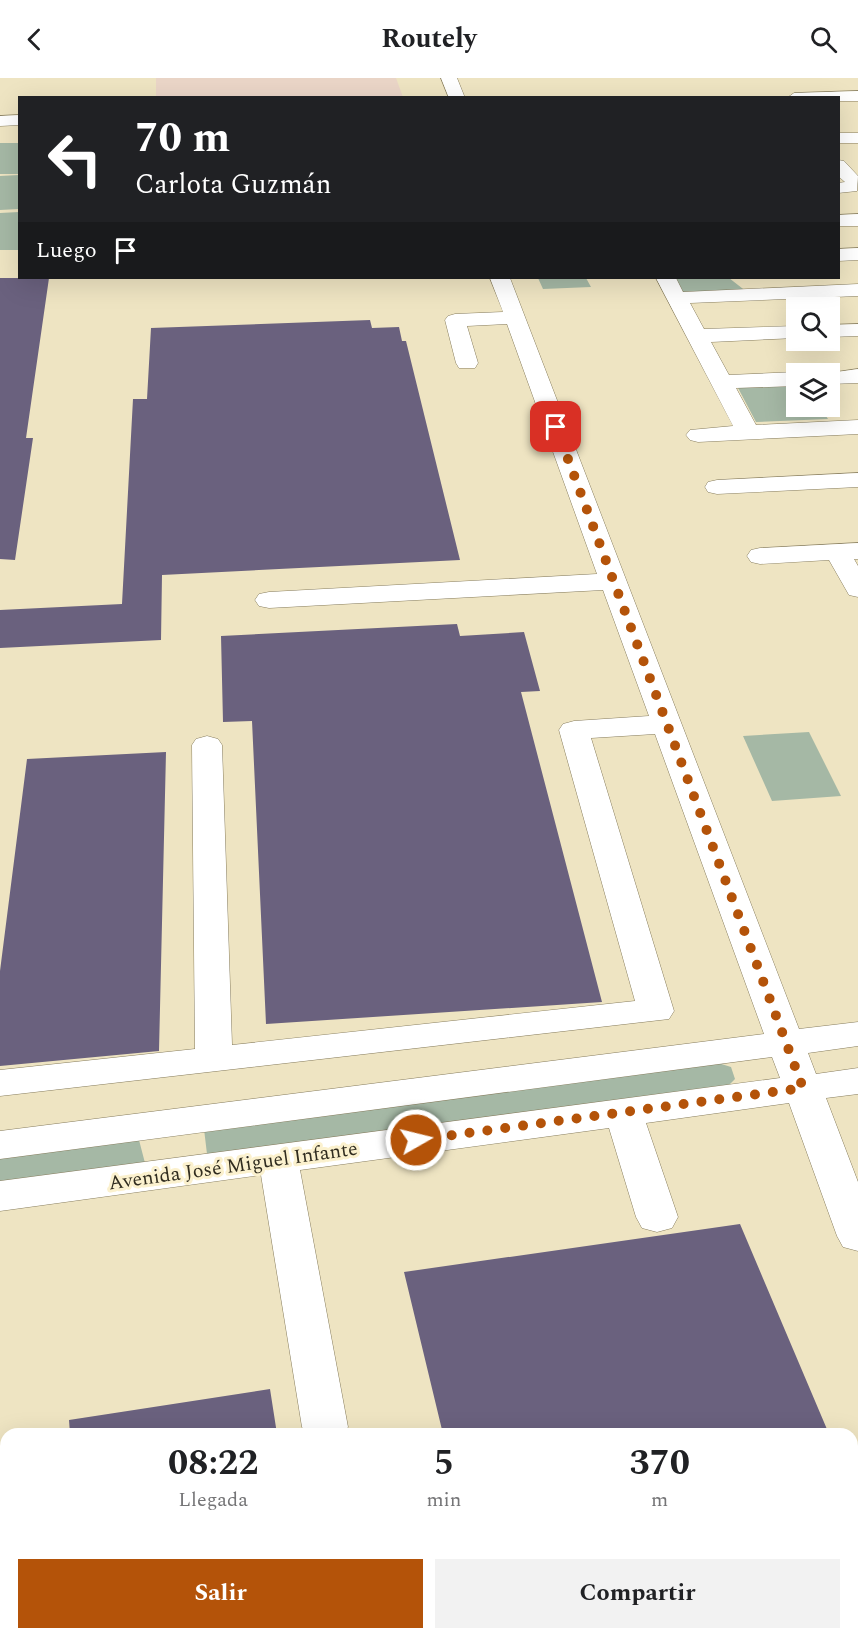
<!DOCTYPE html>
<html lang="es">
<head>
<meta charset="utf-8">
<style>
  body { margin:0; font-family:Spectral,serif; background:#f2f2f2; color:#202124; height:100vh; display:flex; flex-direction:column; font-size:22px; white-space:nowrap }
  * { box-sizing:border-box; margin:0 }
  p { font-size:20px; color:#757577 }
  .icon { flex:none; width:33px; height:33px; fill:none; stroke:currentColor; stroke-width:2; stroke-linecap:round; stroke-linejoin:round }
  .map { position:relative; flex:1; overflow:hidden }
  .details { position:absolute; left:0px; top:1350px; width:858px; height:212px; display:flex; flex-direction:column; background:#fff; border-radius:18px 18px 0 0; box-shadow:0 6px 24px #0002 }
  .details>* { flex:none }
  .banner { position:absolute; left:18px; top:18px; width:822px; height:183px; border-radius:0px; box-shadow:0 6px 24px #0002; background:#202124; color:#fff; overflow:hidden }
  .fabs { position:absolute; left:786px; top:219px; display:grid; gap:12px }
  .fabs a { display:grid; place-items:center; width:54px; height:54px; border-radius:0px; background:#fff; box-shadow:0 6px 24px #0002; font-size:30px }
  .pin { position:absolute; display:grid; place-items:center; width:51px; height:51px; color:#fff; margin:-26px; border-radius:12px; box-shadow:0 3px 9px #0006 }
  .me { position:absolute; width:66px; margin:-33px; rotate:82deg; stroke-linejoin:round; filter:drop-shadow(0 0 4px #0008) }
  .turn { display:flex; align-items:center; gap:21px; height:126px; padding:0 18px; font-size:27px }
  .turn .icon { width:78px; height:78px; stroke-width:2.5 }
  .turn b { display:block; font-size:42px; line-height:51px }
  .then { display:flex; align-items:center; height:57px; padding:0 18px; background:#0003; gap:12px; font-size:22px }
  .eta { display:flex; justify-content:space-evenly; align-items:center; height:102px; text-align:center }
  .eta b { font-size:36px; font-weight:700; line-height:42px }
  .cta { display:flex; gap:12px; margin-top:auto; padding:12px 18px }
  .cta a { flex:1; height:69px; border-radius:0px; background:#b45309; color:#fff; font-size:24px; font-weight:700; line-height:69px; text-align:center }
  .cta a+a { background:#f2f2f2; color:#202124 }
  header { display:flex; justify-content:space-between; align-items:center; height:78px; padding:0 18px; background:#fff; font-size:27px; font-weight:700 }
  .map>svg:first-child { display:block }
  .commercial { fill:#ead5c7 }
  .green { fill:#a5b8a5 }
  .building { fill:#6a617e }
  .lines { fill:none; stroke-linecap:round; stroke-linejoin:round }
  .minor-casing { stroke:#877d5e; stroke-width:1 }
  .minor { fill:#fff; fill-rule:evenodd }
  .route { stroke:#b45309; stroke-width:10; stroke-dasharray:0 18 }
  .labels { text-anchor:middle; stroke-width:6; stroke-linejoin:round; paint-order:stroke }
  .street-label { font-size:20px; fill:#302c1f; stroke:#fbf1ce }
</style>
</head>
<body>
<header><svg class="icon" aria-label="back" viewBox="0 0 24 24"><path d="M15 5l-7 7 7 7"/></svg>Routely<svg class="icon" aria-label="search" viewBox="0 0 24 24"><circle cx="10" cy="10" r="6"/><path d="M15 15l6 6"/></svg></header>
<div class="map">
<svg width="858" height="1561" viewBox="0 0 858 1561">
  <rect width="100%" height="100%" fill="#eee4c2"/>
  <path class="commercial" d="M156 0H396L403 19H156Z"/>
  <path class="green" d="M0 65H19V96H0Z
    M19 97V131L0 132V98Z
    M19 134V172H0V135Z
    M538 200H586L591 209 543 211Z
    M674 200H729L747 214 684 217Z
    M796 306V328L820 329 828 341 756 344 737 308Z
    M809 654 841 718 772 723 743 658Z
    M715 984 731 989 735 1001 729 1007 207 1076 204 1051Z
    M139 1062 145 1085 0 1104V1080Z"/>
  <path class="building" d="M0 200H49L26 360H33L15 482 0 481Z
    M370 242 372 250 399 249 402 263H406L460 482 162 497 161 562 0 570V532L122 526 133 321H147L151 250Z
    M457 546 460 558 524 554 540 613 521 614 602 924 266 946 252 643 223 644 221 558Z
    M166 674 159 973 0 988V893L27 681Z
    M740 1146 829 1356H443L404 1194Z
    M270 1311 277 1356H70L69 1342Z"/>
  <g class="lines">
    <g class="minor-casing">
      <path id="minor" d="M441 0H457L465 20H449Z
        M858 13V23H838V20H787L794 15Z
        M20 37V47L0 48V38Z
        M838 55H858V65H838Z
        M838 82 844 83 858 98 857 113 838 115V105L845 104 838 98Z
        M858 136V148H838V137Z
        M858 170V182L838 183V171Z
        M490 200H510L799 951 858 944V968L808 975 816 996 858 990V1016L826 1020 858 1104V1173L843 1169 837 1158 789 1025 646 1045 678 1139 672 1150 657 1154 642 1150 636 1139 609 1050 300 1092 348 1349 344 1356H306L302 1349 261 1097 0 1133V1103L780 1000 772 979 0 1081V1053L764 956 655 656 591 660 674 933 669 941 0 1018V992L195 971 192 667 196 661 207 658 218 661 222 667 232 967 635 923 559 652 563 646 574 643 649 638 603 512 269 530 259 528 255 522 259 516 269 514 597 496 507 246 467 248 478 285 475 290H459L456 285 445 242 448 238 455 236 503 234Z
        M656 200H676L683 214 858 206V218L690 225 704 251 796 248V260L711 264 729 297 796 294 800 296H796V308L736 310 756 347 858 342V356L698 364 690 362 686 357 690 352 733 348Z
        M858 246V258L830 259V247Z
        M858 291V305L830 306V296H822Z
        M858 395V409L717 416 708 414 705 409 708 404 717 402Z
        M858 465V481H854L858 488V519L849 517 829 482 760 486 751 484 747 478 751 472 760 470Z
        M457 1556H507L508 1561H458Z"/>
    </g>
    <use href="#minor" class="minor"/>
  </g>
  <g class="lines">
    <path class="route" d="M416 1062 803 1010 556 349"/>
  </g>
  <g class="labels">
    <g class="street-label">
      <text transform="translate(233 1087) rotate(-8)" y="7">Avenida José Miguel Infante</text>
    </g>
  </g>
</svg>
<div class="fabs">
<a><svg class="icon" aria-label="search" viewBox="0 0 24 24"><circle cx="10" cy="10" r="6"/><path d="M15 15l6 6"/></svg></a>
<a><svg class="icon" aria-label="layers" viewBox="0 0 24 24"><path d="M12 4l9 5-9 5-9-5zM3 14l9 5 9-5"/></svg></a>
</div>
<div class="pin" style="left:556px;top:349px;background:#d93025"><svg class="icon" aria-label="arrive" viewBox="0 0 24 24"><path d="M6 21V4h12l-3 4 3 4H6"/></svg></div>
<svg class="me" style="left:416px;top:1062px" viewBox="-20 -20 40 40"><circle r="17" fill="#b45309" stroke="#fff" stroke-width="3"/><path d="M0-11L8 9 0 5-8 9z" fill="#fff"/></svg>
<div class="banner">
<div class="turn"><svg class="icon" aria-label="left" viewBox="0 0 24 24"><path d="M17 20v-9H6M10 6l-5 5 5 5"/></svg><div><b>70 m</b>Carlota Guzmán</div></div>
<div class="then">Luego<svg class="icon" aria-label="arrive" viewBox="0 0 24 24"><path d="M6 21V4h12l-3 4 3 4H6"/></svg></div>
</div>
<section class="details">
<div class="eta">
<div><b>08:22</b><p>Llegada</p></div>
<div><b>5</b><p>min</p></div>
<div><b>370</b><p>m</p></div>
</div>
<div class="cta"><a>Salir</a><a>Compartir</a></div>
</section>
</div>
</body>
</html>
